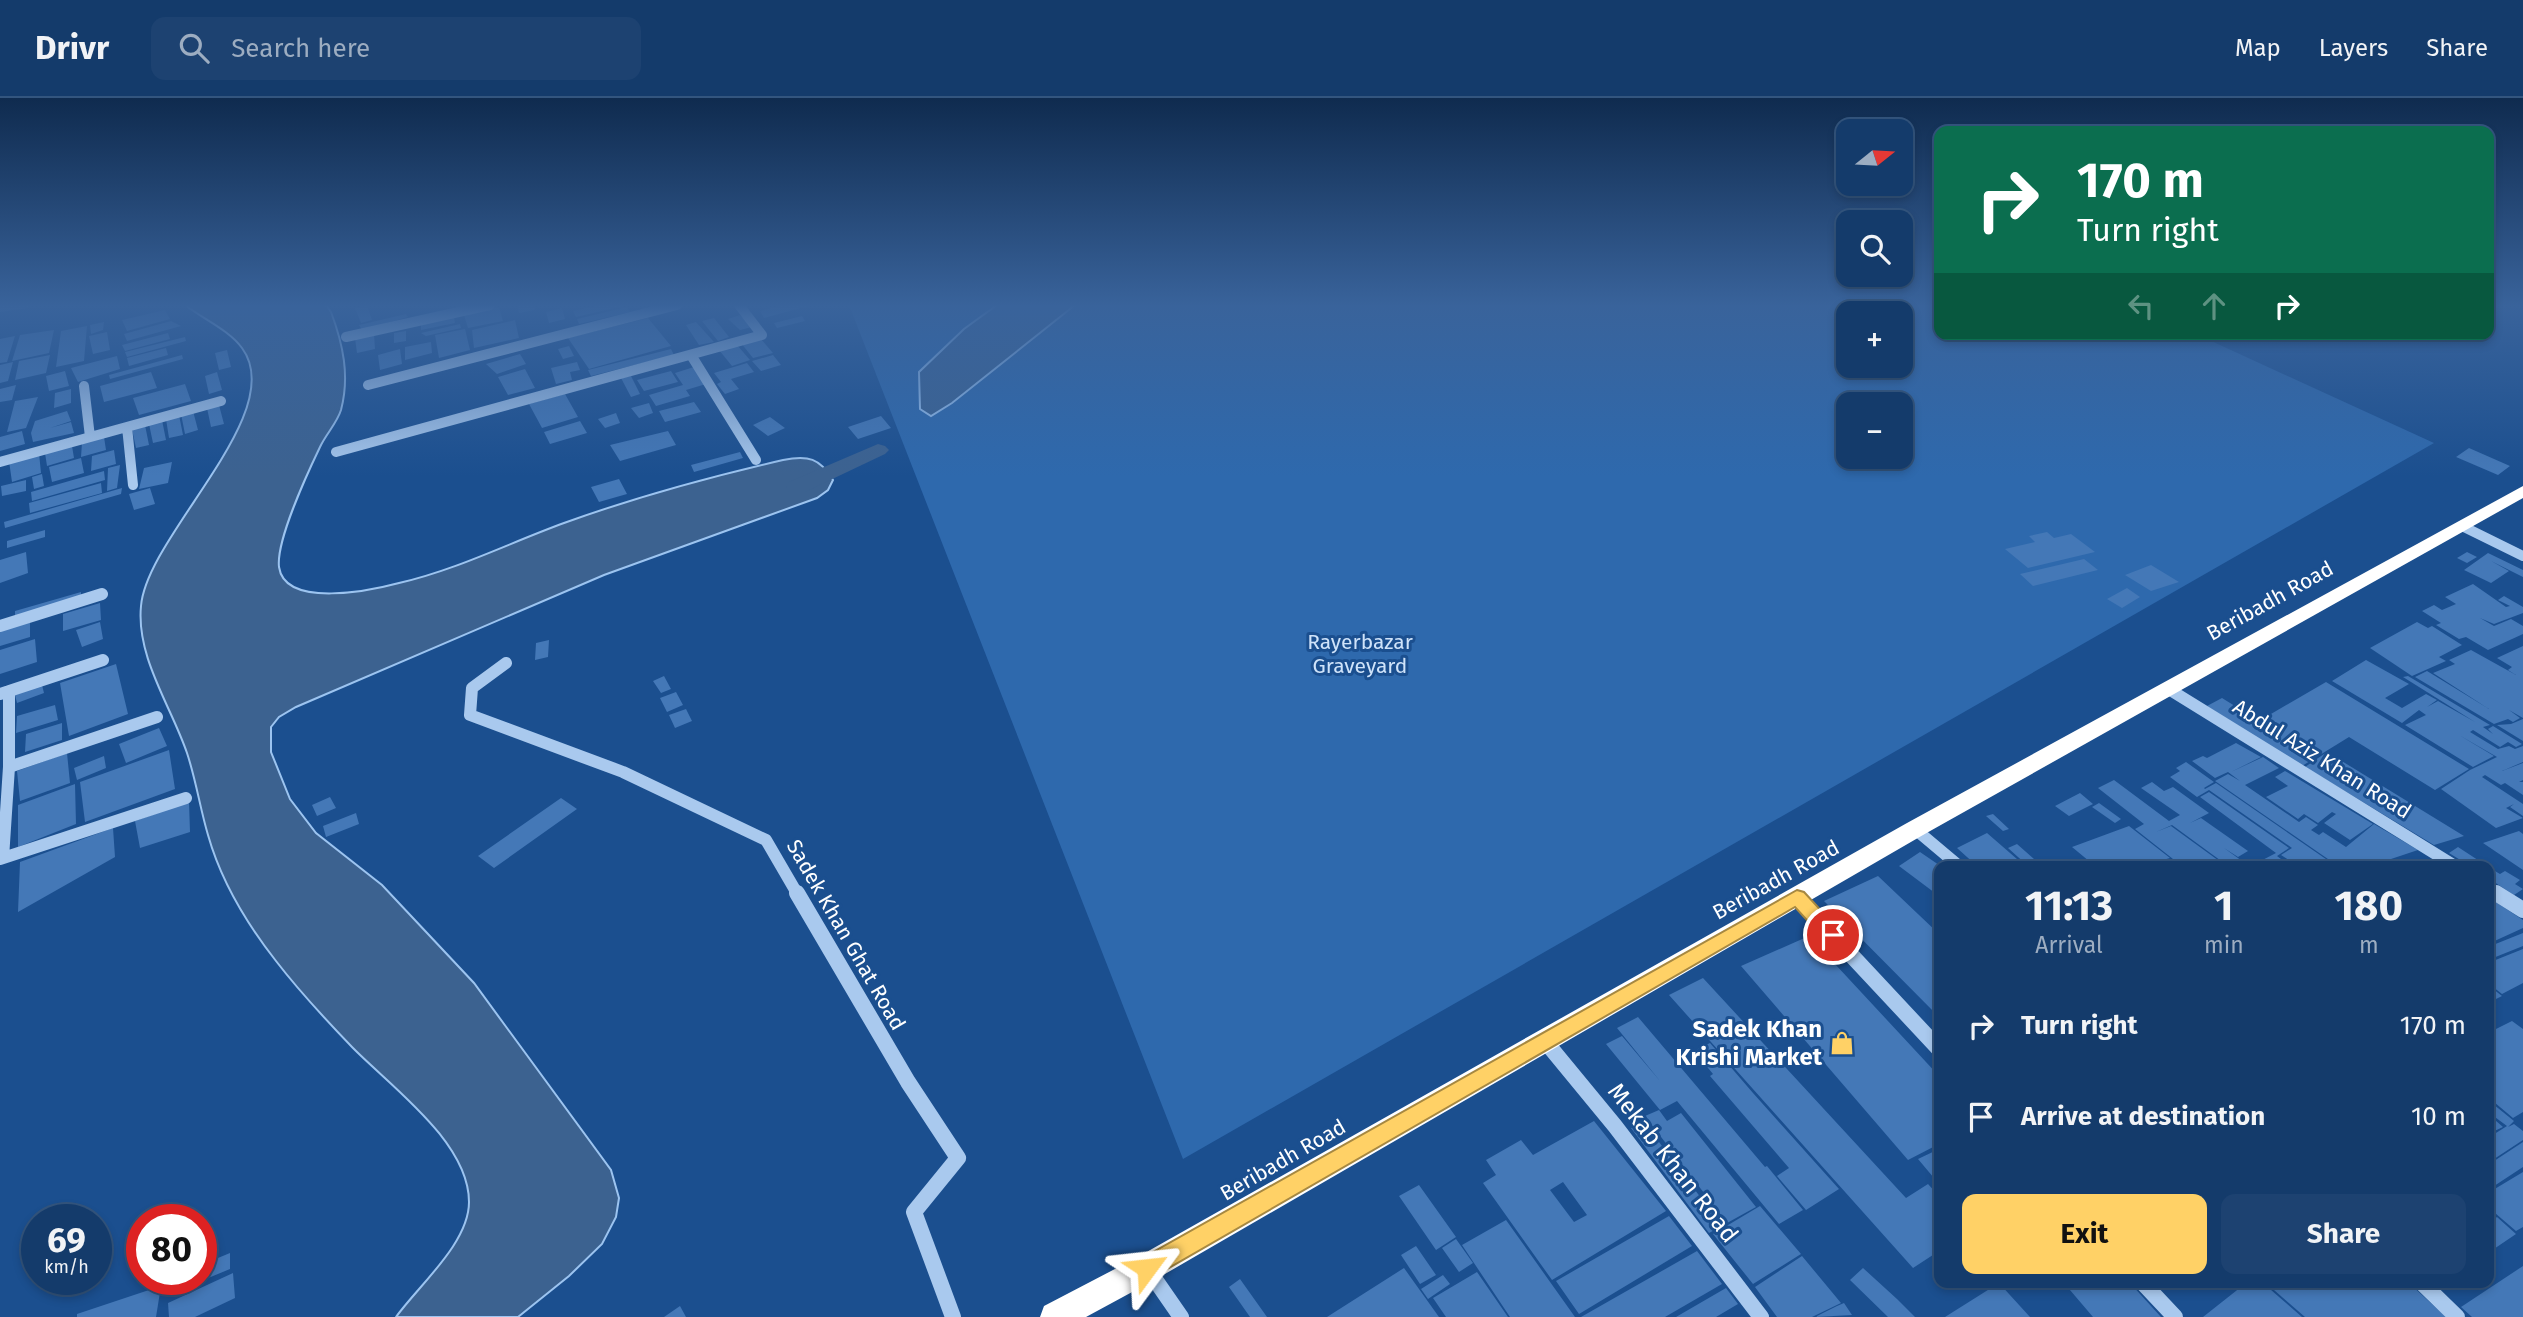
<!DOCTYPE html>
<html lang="en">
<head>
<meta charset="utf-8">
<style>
  body { margin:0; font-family:"Fira Sans",sans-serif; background:#1d4271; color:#f1f3f6; height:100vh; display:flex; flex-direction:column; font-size:26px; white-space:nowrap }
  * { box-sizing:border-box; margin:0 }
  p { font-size:23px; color:#9dadc1 }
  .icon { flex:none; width:38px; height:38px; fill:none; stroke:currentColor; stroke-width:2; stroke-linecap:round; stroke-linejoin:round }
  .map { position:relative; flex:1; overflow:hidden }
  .drawer { position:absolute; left:1934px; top:763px; width:560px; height:427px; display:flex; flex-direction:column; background:#143b6b; border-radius:14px; box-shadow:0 4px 10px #0003,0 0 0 2px #33557e }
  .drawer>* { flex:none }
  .hud { position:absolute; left:1934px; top:28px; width:560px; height:214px; border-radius:14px; box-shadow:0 4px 10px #0003,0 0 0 2px #33557e; background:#0b6e4f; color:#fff; overflow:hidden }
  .needle { width:46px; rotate:72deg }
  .fabs { position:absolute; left:1836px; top:21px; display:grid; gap:14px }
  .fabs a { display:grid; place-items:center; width:77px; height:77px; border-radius:14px; background:#143b6b; box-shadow:0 4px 10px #0003,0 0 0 2px #33557e; font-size:35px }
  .speed { position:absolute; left:21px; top:1106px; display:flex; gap:14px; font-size:35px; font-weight:700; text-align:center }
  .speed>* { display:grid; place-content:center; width:91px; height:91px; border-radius:50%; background:#143b6b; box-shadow:0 4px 10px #0003,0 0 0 2px #33557e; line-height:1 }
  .speed small { font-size:18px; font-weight:400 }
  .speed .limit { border:10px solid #d22; background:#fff; color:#111 }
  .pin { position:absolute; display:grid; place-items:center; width:60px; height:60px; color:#fff; margin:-30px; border:4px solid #fff; border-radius:50%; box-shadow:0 2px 7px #0007 }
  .me { position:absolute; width:77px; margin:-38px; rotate:60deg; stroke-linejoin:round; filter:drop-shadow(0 0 5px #0008) }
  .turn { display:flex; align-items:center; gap:24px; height:147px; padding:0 28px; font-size:32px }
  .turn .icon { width:91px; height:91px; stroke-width:2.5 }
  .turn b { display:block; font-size:49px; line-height:60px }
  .lanes { display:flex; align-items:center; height:66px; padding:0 28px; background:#0003; justify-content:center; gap:35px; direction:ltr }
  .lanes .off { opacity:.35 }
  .eta { display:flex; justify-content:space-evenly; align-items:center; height:119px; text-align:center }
  .eta b { font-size:42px; font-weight:700; line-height:49px }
  .primary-button { display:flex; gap:14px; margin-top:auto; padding:14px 28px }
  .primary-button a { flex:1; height:80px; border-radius:14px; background:#ffd166; color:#111; font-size:28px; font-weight:700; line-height:80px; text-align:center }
  .primary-button a+a { background:#1d4271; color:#f1f3f6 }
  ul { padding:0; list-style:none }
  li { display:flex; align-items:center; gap:21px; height:91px; padding:0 28px }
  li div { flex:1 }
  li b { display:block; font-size:26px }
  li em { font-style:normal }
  header { display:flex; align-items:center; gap:42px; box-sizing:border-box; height:98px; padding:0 35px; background:#143b6b; border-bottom:2px solid #33557e }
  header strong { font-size:33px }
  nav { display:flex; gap:38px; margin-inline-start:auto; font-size:24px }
  .search { width:490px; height:63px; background:#1d4271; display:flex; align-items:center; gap:18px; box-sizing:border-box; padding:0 24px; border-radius:14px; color:#9dadc1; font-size:26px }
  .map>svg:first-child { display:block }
  .green { fill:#2e69ad; fill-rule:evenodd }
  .water { fill:#3c6290; stroke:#9cc4f0; stroke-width:2 }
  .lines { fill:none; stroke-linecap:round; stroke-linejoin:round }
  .canal { fill:#3c6290; fill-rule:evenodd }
  .building { fill:#4478b7; fill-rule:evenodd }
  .minor-far2 { stroke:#a9c9ee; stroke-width:10 }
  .minor-far1 { stroke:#a9c9ee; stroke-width:12 }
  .minor { stroke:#a9c9ee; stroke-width:16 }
  .highway { fill:#fff; fill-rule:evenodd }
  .route { fill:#ffd166; stroke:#a68842; stroke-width:2 }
  .labels { text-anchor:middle; stroke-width:6; stroke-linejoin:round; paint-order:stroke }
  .street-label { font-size:21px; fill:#fff; stroke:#1b4f8f }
  .park-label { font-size:21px; fill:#cfe3fa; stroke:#1b4f8f }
  .near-poi-label { font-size:24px; font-weight:bold; fill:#fff; stroke:#1b4f8f; text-anchor:end }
  .near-street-label { font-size:24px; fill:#fff; stroke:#1b4f8f }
</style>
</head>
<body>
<header>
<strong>Drivr</strong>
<div class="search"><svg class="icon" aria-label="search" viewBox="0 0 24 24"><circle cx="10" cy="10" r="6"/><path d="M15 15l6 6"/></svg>Search here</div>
<nav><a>Map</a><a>Layers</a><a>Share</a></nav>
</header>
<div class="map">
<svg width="2523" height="1219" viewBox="0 0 2523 1219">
  <rect width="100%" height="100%" fill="#1b4f8f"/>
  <path class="green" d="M849 207H1939V236H2196L2434 345 1183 1061ZM1848 215H1900V268H1848ZM1848 306H1900V359H1848Z"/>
  <path class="water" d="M185 207H326L331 214C343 246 350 278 341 312 337 325 326 336 320 349 308 374 276 443 279 469 285 511 373 492 399 485 456 472 509 445 564 425 636 399 709 379 783 362 808 357 820 360 833 382L828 392 817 400 604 477 296 609 279 619 271 629V654L290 701 316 735 382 787 474 885 611 1072 619 1100 616 1119 602 1146 569 1178 518 1219H396C419 1187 469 1145 469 1104 469 1044 390 988 352 949 326 922 299 893 276 863 247 826 221 783 208 737 200 710 196 682 187 655 171 608 136 559 141 508 147 437 290 315 242 250 229 232 203 221 185 207Z
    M997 207H1075L952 305 931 318 920 311 919 274 964 231Z"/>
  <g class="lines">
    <path class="canal" d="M878 346 885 348 889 352 885 356 805 394H789L786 389 789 384Z"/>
  </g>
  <path class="building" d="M0 207H29L28 210 0 214Z
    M367 207 372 222 361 225 355 210Z
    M517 207H534L535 212 519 215Z
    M600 207 623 208 576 219 573 213Z
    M783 207H807L808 208 764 220 760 213Z
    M499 209 503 223 468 230 464 217Z
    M627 209 630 214 579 226 577 221Z
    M562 210 565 221 549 225 546 214Z
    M165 212 170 221 127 233 122 222Z
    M406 216 408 219 362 232 359 227Z
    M740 217 752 229 740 232 728 221Z
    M802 218 805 223 777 230 774 225Z
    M454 219 455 225 421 232V226Z
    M648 220 671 248 589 271 568 240Z
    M714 220 729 239 718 243 702 223Z
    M515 222 519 240 474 250 472 232Z
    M171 223 181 228 127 243 124 236Z
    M104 224 103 232 91 236 90 227Z
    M696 224 714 244 699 247 686 227Z
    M460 226 461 230 426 238 421 235Z
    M87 228 84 263 56 269 61 233Z
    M465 231 470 252 439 260 435 237Z
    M54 232 49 255 12 263 20 237Z
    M406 233V243L394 245V235Z
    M107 234 110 252 93 256 89 238Z
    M168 235 170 241 125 253 122 247Z
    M374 236 375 251 357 255 355 240Z
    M15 238 7 264 0 265V241Z
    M185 239 186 243 127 259 125 254Z
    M760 240 773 255 753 260 741 245Z
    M431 244 432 255 405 262V249Z
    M737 247 750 262 732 268 719 252Z
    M569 248 574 258 563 261 558 251Z
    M166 250 168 257 129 268 127 260Z
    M400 251 402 266 380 272 378 257Z
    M671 251 674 257 591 278 588 272Z
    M227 252 231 269 219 272 215 255Z
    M520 256 526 266 497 276 486 266Z
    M50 257 46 275 15 282 19 263Z
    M182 257 183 261 110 281 109 277Z
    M773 257 781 267 761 273 752 263Z
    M117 258 120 271 78 284 71 270Z
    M13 264 8 283 0 285V267Z
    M577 264 580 272 570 274 572 282 556 286 551 270Z
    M747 265 754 274 731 281 739 291 725 296 717 286 721 284 714 275Z
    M694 269 706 286 686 292 690 298 656 308 649 297 683 287 675 275Z
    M525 271 535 290 508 297 498 279Z
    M65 273 69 288 49 293 46 278Z
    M671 273 678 284 644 293 637 282Z
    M151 274 157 290 104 304 100 288Z
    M217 274 222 292 209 296 205 278Z
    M631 278 640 296 631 299 621 280Z
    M185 286 191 303 139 317 133 300Z
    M16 287 12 302 0 304V291Z
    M71 291V305L54 310 55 295Z
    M565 296 578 319 542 330 529 306Z
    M38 299 26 330 7 334 15 303Z
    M694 304 701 314 665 324 659 313Z
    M649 305 653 315 639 320 631 310Z
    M219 307 224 326 211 329 207 310Z
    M67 313 71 323 50 330 71 324 74 335 33 344 31 335 35 323Z
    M193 313 198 332 185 336 181 316Z
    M616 315 620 325 605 330 598 321Z
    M179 317 183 337 169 340 166 321Z
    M881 318 891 330 858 341 848 329Z
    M770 319 785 330 768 338 753 327Z
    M162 322 166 342 153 345 149 326Z
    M580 323 587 335 550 346 544 334Z
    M145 327 149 347 136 350 132 331Z
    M22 333 25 346 0 353V339Z
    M668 333 676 347 620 363 610 347Z
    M104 339 106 352 81 359 82 345Z
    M72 348 74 360 47 368 45 355Z
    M2469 350 2510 368 2498 377 2456 359Z
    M114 352 116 366 91 373 92 358Z
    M740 354 743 360 694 374 691 367Z
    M39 355 41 375 12 384 9 363Z
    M81 360 84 375 52 384 49 369Z
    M172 364 168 385 139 391 144 370Z
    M120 367 117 390 107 393 108 370Z
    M104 373 105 382 32 403 31 394Z
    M42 376 44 388 34 391 32 379Z
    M619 381 627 396 599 404 591 389Z
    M26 382V393L2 398 1 388Z
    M101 385 102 395 30 415 29 405Z
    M122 390 121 396 5 430 4 424Z
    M150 390 155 406 134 412 129 396Z
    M45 432V439L7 450V443Z
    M2047 434 2054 440 2071 436 2095 454 2028 470 2005 451 2035 444 2029 438Z
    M26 454 28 475 0 485V462Z
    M2467 454 2477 459 2467 465 2457 460Z
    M2488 455 2523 472V479L2491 463 2509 473 2491 485 2464 472Z
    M2084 461 2098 472 2033 488 2020 476Z
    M2151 467 2179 484 2151 493 2125 477Z
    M2473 486 2506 509 2510 508 2498 502 2504 498 2523 509V515L2494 526 2480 520 2494 528 2511 521 2523 528V536L2488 552 2466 539 2459 541 2436 527 2441 525 2422 513 2434 507 2442 512 2456 506 2445 499Z
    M2127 490 2140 499 2122 510 2107 501Z
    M81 494V498L15 518V513Z
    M100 505 101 522 63 533V516Z
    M30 522V539L0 548V531Z
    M100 524 103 541 82 549 76 532Z
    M2417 524 2428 530 2432 528 2462 547 2439 559 2446 563 2412 578 2370 550Z
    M35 541 37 564 0 576V552Z
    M549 542 548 559 535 562 536 545Z
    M2523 548V620L2509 612 2520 620 2513 624 2508 621 2494 626 2415 579 2427 573 2489 611 2433 575 2455 566 2449 562 2471 552 2516 577 2508 572 2512 569 2497 560Z
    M2366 562 2409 586 2385 600 2402 610 2426 596 2437 602 2427 609 2438 603 2475 624 2403 579 2408 578 2490 627 2483 629 2493 636 2488 631 2493 628 2522 646 2516 649 2508 644 2500 649 2473 632 2470 634 2498 651 2509 648 2515 651 2523 648V664L2502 673 2523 665V682L2519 684H2523V697L2505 685 2501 687 2485 677 2482 679 2523 706V718L2510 709 2514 706 2506 710 2523 720 2496 730 2441 691 2470 672 2497 659 2459 637 2494 658 2473 669 2405 627 2426 617 2419 612 2402 625 2332 583Z
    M116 566 128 616 69 638 60 585Z
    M664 578 671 591 661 595 653 583Z
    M2326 584 2469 671 2435 692 2349 639 2302 668 2207 608 2222 600 2259 623Z
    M42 587 44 595 17 605 15 597Z
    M676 594 683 607 667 614 660 600Z
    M55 607 58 622 16 635 17 618Z
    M686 611 692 623 675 630 669 617Z
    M2523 621V643L2497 627 2511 626Z
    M62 625V642L25 654 26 636Z
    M159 630 167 648 126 665 119 646Z
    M2236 645 2261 659 2231 674 2263 659 2279 670 2245 687 2299 724 2306 719 2318 727 2311 732 2319 737 2323 734 2346 749 2374 726 2418 752 2370 768H2338L2215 683 2228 676 2240 683 2228 674 2215 680 2192 663 2203 658 2207 660Z
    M169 652 175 691 85 724 80 684Z
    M2327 654 2464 738 2434 747 2305 669Z
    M67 655 70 685 20 703 17 673Z
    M104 658 106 670 77 682 74 670Z
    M2186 664 2214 684 2204 690 2205 691 2216 685 2336 768H2298L2281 757 2292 750 2209 692 2197 699 2170 679 2180 673 2176 670Z
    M2285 673 2300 682 2373 726 2350 742 2324 725 2336 716 2332 714 2318 725 2304 716 2298 721 2266 699 2288 688 2275 679Z
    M2114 682 2169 723 2180 717 2141 690 2152 684 2164 693 2173 689 2209 715 2190 725 2201 720 2248 753 2238 759 2224 750 2249 768H2228L2172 727 2156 734 2171 728 2226 768H2153L2173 761 2135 731 2144 726 2098 690Z
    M75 686 76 726 18 749V707Z
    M2209 694 2289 750 2277 758 2289 767 2251 768 2276 755 2200 699Z
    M2080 695 2093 706 2069 718 2055 708Z
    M330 699 336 710 317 718 312 707Z
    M561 700 577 711 494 770 478 758Z
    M189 704 190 734 140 750 135 723Z
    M2099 705 2121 721 2115 725 2092 709Z
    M356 715 359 726 326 739 323 728Z
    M1993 716 2009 731 2003 733 1986 718Z
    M2129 728 2170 760 2142 768H2095L2072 749Z
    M113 730 115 759 18 814 20 764Z
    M2519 733 2523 736V772L2483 745Z
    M1987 735 2025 768H1977L1957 750Z
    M2017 746 2042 768H2028L2008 750Z
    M2458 749 2487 768H2470L2449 755Z
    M1920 754 1939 767V798L1899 768Z
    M2488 769 2500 776 2505 773 2520 782 2515 786 2523 791 2514 797 2488 780Z
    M1878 778 1939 836 1937 917 1824 803Z
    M2488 799 2523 822V830L2488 846Z
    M2523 835V848L2488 862V849Z
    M1809 838 1939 978V1046L1908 1062 1741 868Z
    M2523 851V885L2502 896 2488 885V865Z
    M1703 880 1906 1100 1928 1086 1939 1098V1153L1913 1170 1669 897Z
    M2488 887 2502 898 2488 905Z
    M1638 919 1765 1069 1767 1068 1803 1112 1779 1126 1677 1003 1660 1012 1606 946 1622 938 1660 983 1617 930Z
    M2512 923 2523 931V1014L2513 1020 2488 999V935Z
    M1710 945 1753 995 1839 1091 1806 1112 1777 1078 1789 1070 1710 978 1713 976 1694 953Z
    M2488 1002 2514 1023 2508 1029 2514 1026 2523 1033V1042L2488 1065V1040L2507 1028 2488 1014Z
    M1659 1012 1667 1023 1681 1015 1756 1109 1727 1125 1645 1018Z
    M2488 1016 2503 1029 2488 1036Z
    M1594 1023 1666 1113 1552 1182 1483 1085 1496 1077 1486 1062 1521 1042 1533 1057ZM1563 1084 1587 1117 1574 1124 1550 1092Z
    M1644 1024 1722 1128 1709 1135 1631 1030Z
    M2523 1044V1069L2488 1092V1067Z
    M1939 1051V1086L1918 1061Z
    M2523 1074V1129L2516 1133 2488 1109V1095Z
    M1419 1087 1456 1139 1436 1152 1399 1098Z
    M1760 1108 1801 1156 1753 1186 1713 1136Z
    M1669 1118 1692 1148 1579 1216 1556 1183Z
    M2497 1119 2516 1136 2488 1155V1125Z
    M1506 1122 1575 1219H1510L1462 1147Z
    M1456 1141 1473 1165 1459 1174 1442 1150Z
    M1416 1148 1436 1177 1420 1186 1401 1157Z
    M1697 1153 1722 1186 1665 1219H1581Z
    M230 1155V1171L172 1195V1181H201V1167Z
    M1802 1158 1841 1205 1812 1219H1777L1755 1189Z
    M2523 1168V1219H2472L2461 1209Z
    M1404 1170 1439 1219H1327Z
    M1863 1170 1897 1201 1915 1219H1888L1850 1182Z
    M1477 1174 1508 1219H1446L1433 1200Z
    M233 1175 235 1200 195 1219H169L168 1205Z
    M1443 1177 1450 1186 1428 1201 1421 1191Z
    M1240 1181 1267 1219H1250L1229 1189Z
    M1999 1185 2030 1219H1945Z
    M2064 1185H2130L2161 1219H2093Z
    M2246 1185H2263L2302 1219H2203Z
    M2266 1185H2409L2446 1219H2305Z
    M161 1188 156 1219H77V1216Z
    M1726 1190 1738 1206 1716 1219H1676Z
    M1844 1205 1852 1217 1815 1219 1837 1208Z
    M680 1208 686 1219H664Z"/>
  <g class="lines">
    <path class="minor-far2" d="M346 239 490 207
      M691 257 756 362
      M368 287 677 207
      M84 288 90 339
      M127 329 133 387
      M336 354 762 237 739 207
      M0 364 221 303
      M2462 428 2523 458"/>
    <path class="minor-far1" d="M0 528 102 496
      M506 565 472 590 470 617 623 674 766 742 798 797
      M2167 590 2455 768
      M0 596 103 562
      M9 669 157 619
      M1915 731 1959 768
      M3 760 9 669V593
      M0 761 186 700
      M2488 790 2499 797"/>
    <path class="minor" d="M797 795 908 984 958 1060 914 1114 953 1219
      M2496 795 2523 812
      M1797 799 1939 951
      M1545 943 1615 1028 1761 1219
      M1147 1170 1181 1219
      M2143 1185 2175 1219
      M2422 1185 2457 1219"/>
    <path class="highway" d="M2523 388V400L1923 737 1158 1180 1086 1219H1040L1044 1208 1136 1160 1907 725Z"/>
  </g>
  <linearGradient id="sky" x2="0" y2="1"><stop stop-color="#0f2b4f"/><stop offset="0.55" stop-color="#39639b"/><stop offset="1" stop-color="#39639b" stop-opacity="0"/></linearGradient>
  <rect width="2523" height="378" fill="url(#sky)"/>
  <path class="route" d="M1797 792 1804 794 1839 832 1842 837 1839 843 1833 845 1826 843 1795 809 1155 1178 1147 1181 1139 1178 1136 1170 1139 1162Z"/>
  <defs>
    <g id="shop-bare" transform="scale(1.89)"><path d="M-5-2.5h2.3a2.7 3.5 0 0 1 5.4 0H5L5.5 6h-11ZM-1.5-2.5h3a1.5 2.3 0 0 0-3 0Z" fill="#ffd166" stroke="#1b4f8f" stroke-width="2.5" paint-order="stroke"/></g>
  </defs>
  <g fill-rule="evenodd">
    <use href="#shop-bare" x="1842" y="945"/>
  </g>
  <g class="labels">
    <g class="street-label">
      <text transform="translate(2270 503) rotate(-29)" y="7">Beribadh Road</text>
      <text transform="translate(2322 661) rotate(32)" y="7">Abdul Aziz Khan Road</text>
      <text transform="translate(1776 782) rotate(-29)" y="7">Beribadh Road</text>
      <text transform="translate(846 837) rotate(60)" y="7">Sadek Khan Ghat Road</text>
      <text transform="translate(1283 1062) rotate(-30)" y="7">Beribadh Road</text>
    </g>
    <g class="park-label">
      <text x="1360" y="551">Rayerbazar<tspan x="1360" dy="24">Graveyard</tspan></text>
    </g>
    <g class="near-poi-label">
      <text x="1822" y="939">Sadek Khan<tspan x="1822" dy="28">Krishi Market</tspan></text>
    </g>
    <g class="near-street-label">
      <text transform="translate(1673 1065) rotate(52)" y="8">Mekab Khan Road</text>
    </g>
  </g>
</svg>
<div class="fabs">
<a><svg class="needle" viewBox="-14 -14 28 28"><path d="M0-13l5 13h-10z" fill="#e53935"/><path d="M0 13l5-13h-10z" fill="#9dadc1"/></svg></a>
<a><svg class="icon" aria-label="search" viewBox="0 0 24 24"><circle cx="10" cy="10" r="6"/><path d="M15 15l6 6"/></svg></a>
<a>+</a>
<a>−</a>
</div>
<div class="speed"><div>69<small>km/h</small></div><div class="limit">80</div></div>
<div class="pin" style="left:1833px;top:837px;background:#d93025"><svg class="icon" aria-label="arrive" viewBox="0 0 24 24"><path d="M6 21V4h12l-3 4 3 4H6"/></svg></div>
<svg class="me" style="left:1147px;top:1170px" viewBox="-20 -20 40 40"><path d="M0-17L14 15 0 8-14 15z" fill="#ffd166" stroke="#fff" stroke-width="4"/></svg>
<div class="hud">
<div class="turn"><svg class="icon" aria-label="right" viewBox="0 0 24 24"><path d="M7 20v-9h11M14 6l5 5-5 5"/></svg><div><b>170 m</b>Turn right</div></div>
<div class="lanes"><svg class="icon off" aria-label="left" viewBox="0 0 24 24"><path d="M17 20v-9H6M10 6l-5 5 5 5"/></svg><svg class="icon off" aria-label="ahead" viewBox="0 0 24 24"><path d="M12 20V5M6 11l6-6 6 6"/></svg><svg class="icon" aria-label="right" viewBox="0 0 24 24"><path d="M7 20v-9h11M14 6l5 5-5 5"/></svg></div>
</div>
<section class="drawer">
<div class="eta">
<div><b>11:13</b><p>Arrival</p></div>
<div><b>1</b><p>min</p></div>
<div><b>180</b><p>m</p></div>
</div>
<ul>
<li><svg class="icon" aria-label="right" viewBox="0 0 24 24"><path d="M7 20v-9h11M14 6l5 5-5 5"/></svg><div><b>Turn right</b></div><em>170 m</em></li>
<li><svg class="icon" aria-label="arrive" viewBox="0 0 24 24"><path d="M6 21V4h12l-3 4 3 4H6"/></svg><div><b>Arrive at destination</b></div><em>10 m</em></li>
</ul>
<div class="primary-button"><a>Exit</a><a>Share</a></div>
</section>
</div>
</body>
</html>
